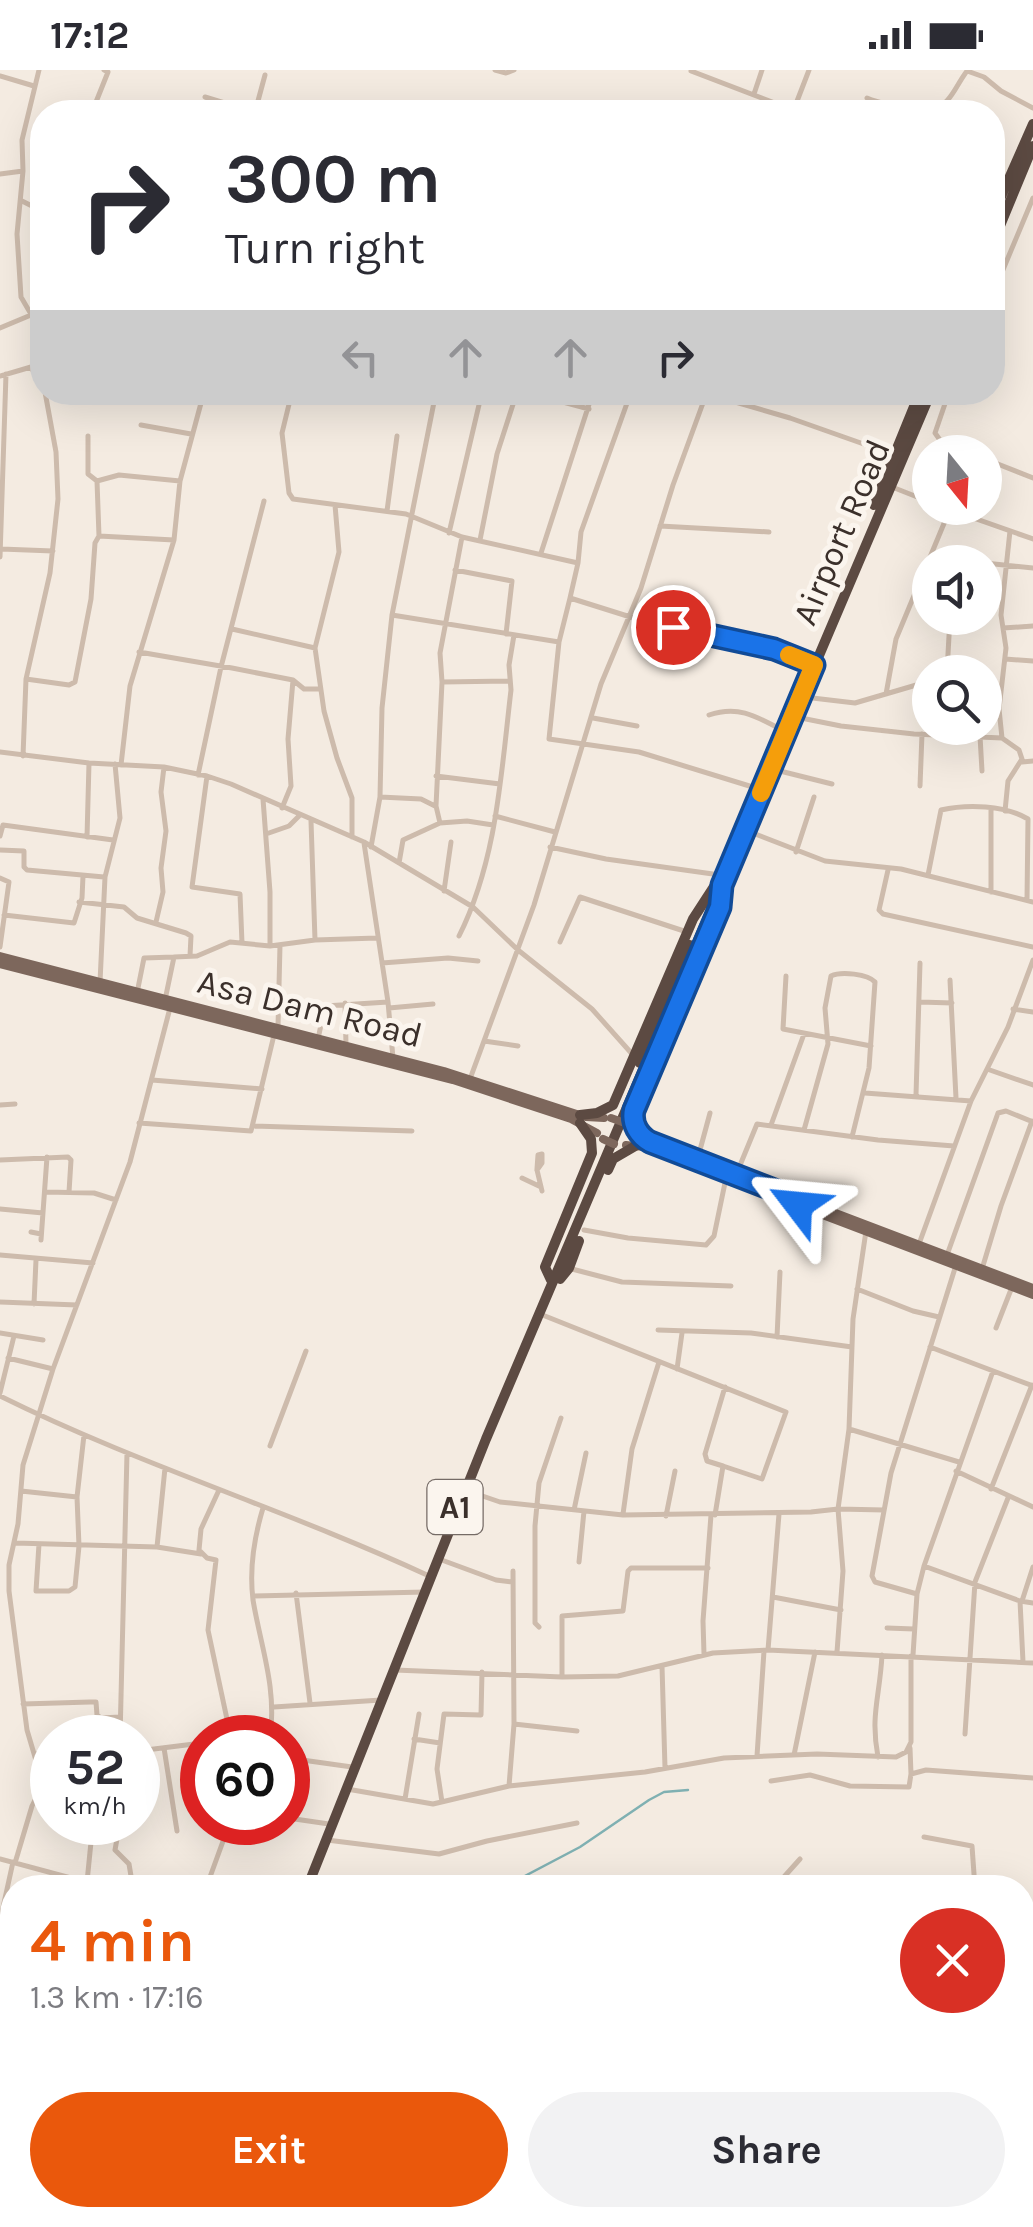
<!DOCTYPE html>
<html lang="en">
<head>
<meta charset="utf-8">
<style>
  body { margin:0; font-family:Karla,sans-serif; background:#f2f2f3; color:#2b2b33; height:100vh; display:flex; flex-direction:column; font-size:38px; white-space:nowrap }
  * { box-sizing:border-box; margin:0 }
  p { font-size:32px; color:#7c7c81 }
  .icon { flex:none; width:55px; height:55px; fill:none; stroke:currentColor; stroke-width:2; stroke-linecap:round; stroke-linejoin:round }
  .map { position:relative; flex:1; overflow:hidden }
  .drawer { position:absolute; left:0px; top:1805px; width:1035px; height:352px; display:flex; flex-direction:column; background:#fff; border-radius:40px 40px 0 0; box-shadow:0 10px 40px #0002 }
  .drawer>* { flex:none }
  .top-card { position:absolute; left:30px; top:30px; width:975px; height:305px; border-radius:40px; box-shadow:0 10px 40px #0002; background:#fff; color:#2b2b33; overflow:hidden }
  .needle { width:65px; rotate:162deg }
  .controls { position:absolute; left:912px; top:365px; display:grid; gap:20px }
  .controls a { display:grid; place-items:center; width:90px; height:90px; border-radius:50%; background:#fff; box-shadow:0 10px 40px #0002; font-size:50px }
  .speed { position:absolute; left:30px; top:1645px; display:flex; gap:20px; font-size:50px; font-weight:700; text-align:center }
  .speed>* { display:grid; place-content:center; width:130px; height:130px; border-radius:50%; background:#fff; box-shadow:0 10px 40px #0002; line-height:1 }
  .speed small { font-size:25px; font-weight:400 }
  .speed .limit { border:15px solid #d22; background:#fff; color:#111 }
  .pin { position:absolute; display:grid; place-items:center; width:85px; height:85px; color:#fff; margin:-42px; border:5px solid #fff; border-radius:50%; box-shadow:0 2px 10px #0007 }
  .me { position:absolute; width:110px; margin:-55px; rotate:299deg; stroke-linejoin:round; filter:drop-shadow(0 0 8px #0008) }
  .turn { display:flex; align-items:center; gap:35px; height:210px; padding:0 30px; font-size:45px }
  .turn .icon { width:130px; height:130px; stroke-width:2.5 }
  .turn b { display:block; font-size:70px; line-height:85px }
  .lanes { display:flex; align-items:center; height:95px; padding:0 30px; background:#0003; justify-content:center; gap:50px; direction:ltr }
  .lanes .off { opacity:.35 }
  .round { display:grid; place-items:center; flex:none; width:105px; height:105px; border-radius:52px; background:#f2f2f3 }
  .headline { display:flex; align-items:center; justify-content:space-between; height:170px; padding:0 30px }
  h1 { font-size:60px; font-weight:700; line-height:75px; color:#ea580c }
  .action { display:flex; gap:20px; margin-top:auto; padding:20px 30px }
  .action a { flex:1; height:115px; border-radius:60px; background:#ea580c; color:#fff; font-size:40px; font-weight:700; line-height:115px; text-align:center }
  .action a+a { background:#f2f2f3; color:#2b2b33 }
  .status { display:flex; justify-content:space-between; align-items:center; height:70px; padding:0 50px; background:#fff; direction:ltr }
  .status svg { height:28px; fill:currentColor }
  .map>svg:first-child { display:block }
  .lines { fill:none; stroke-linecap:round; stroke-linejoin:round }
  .stream { stroke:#7fb0b2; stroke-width:2.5 }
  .minor { stroke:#cdbbac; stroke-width:5 }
  .major { stroke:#7d675c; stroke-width:8 }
  .highway { stroke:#5c4a42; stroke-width:10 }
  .major-bridge { stroke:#7d675c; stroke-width:8 }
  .route-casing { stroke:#114b97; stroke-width:25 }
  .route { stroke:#1a73e8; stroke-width:18 }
  .slow { stroke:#f59e0b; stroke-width:18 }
  .labels { text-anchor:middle; stroke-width:10; stroke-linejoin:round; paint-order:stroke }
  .shield { fill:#fbf5ee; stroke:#756b66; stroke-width:2.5 }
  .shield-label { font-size:32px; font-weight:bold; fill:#3b302b }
  .street-label { font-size:35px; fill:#3b302b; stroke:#fbf5ee }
</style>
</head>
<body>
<div class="status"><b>17:12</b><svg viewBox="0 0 49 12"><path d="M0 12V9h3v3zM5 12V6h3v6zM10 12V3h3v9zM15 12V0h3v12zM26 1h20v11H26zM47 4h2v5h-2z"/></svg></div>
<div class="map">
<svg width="1033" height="2157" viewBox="0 0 1033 2157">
  <rect width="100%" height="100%" fill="#f4ebe1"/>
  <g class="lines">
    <path class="stream" d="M502 1818 580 1777 649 1730 664 1722 688 1720
      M0 1984 12 1983"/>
    <path class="minor" d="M495 0 506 3 514 0
      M691 1 793 40
      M0 6 34 16
      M754 24 762 0
      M205 27 254 42
      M867 28C883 35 898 35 913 42
      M794 39 809 0
      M92 42 108 2 104 0
      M255 42 265 5
      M332 42 334 34
      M645 42 648 38 665 42
      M929 42C952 34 954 18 967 1L984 7 1001 21 1033 38
      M23 101 17 164 21 227 42 263
      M0 104 23 101 22 70 39 0
      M22 131 42 141
      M992 226 1033 128
      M0 258 31 245
      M31 297 42 290
      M0 306 31 297 42 318
      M292 322 282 363 289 423 293 429 406 444 462 467 578 493
      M526 322 589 339
      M631 322 581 462 578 493 570 528 640 550 774 579 813 594
      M701 322 790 348 892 384
      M949 322 935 363 940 370 970 382
      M141 355 191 364
      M88 366V404L97 411
      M985 389 1033 408
      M892 417 930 432
      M335 435 339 482 315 578 324 641 337 688 352 728V767
      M945 438 1033 469
      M387 441 397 366
      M660 456 769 462
      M449 463 482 322
      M99 466 174 470
      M462 467 440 583 442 612 436 736 440 753 467 751 493 755
      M480 470 497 384 517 322
      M1 479 53 481
      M541 483 593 322
      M933 483 984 492
      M0 487 6 304
      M985 493 1033 498
      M455 500 512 511 506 564
      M570 528 559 572 549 669 639 682 756 718
      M392 545 559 572
      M1003 558 1033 556
      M232 559 315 578
      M139 582 232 598 293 610 304 619H320
      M1005 589 1033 591
      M947 602 950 548
      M26 609 69 615 75 612 91 529 95 473 99 466 97 411 119 405 180 411
      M442 612 509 611
      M886 624 896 569 950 439
      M804 627 855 633 930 611
      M709 645C738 635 756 646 782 660
      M796 647 841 656 914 664 1002 668 1019 680 1022 689 1008 711 1005 741
      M593 648 637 656
      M980 666 982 701
      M1002 668 999 639 1006 578 1001 545 1010 461
      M0 682 89 693 164 697 207 706 231 714 364 772 473 837 518 880 592 939 633 985
      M23 686 26 609 50 503 58 429 56 382 45 322
      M1022 692 1033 691
      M121 695 130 616 174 470 180 411 204 322
      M772 699 832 714
      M198 705 221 597 264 431
      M207 706 192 817 240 824 242 873
      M436 706 500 714
      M920 716 922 664
      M380 727 421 729 435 736
      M263 729 270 822V876
      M282 738 291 716 288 669 293 610
      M991 740V822
      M495 746 555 762
      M311 751 315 870
      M745 760 825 791 901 799 1033 832
      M266 764 289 756 299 746
      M0 766 3 755 113 770
      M87 767 89 693
      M364 773 388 932 393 988
      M371 777 380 727 382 638 392 545 436 322
      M550 777 606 789 720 805
      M0 780 24 781V797L27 800 104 807
      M796 782 814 727
      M399 793 403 770 440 753
      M888 800 879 840 883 844 1033 877
      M928 805 941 740C967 734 1005 735 1028 749L1027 830
      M0 808 9 812 0 877
      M444 821 451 772
      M79 832 124 837 137 848 186 863 191 866 190 886
      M4 845 74 853 82 828 83 806
      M156 852 163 822 161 798 166 761 161 722 164 697
      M459 866C497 790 501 704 511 620L509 595 514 565
      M560 872 580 827 687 862
      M382 893 448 888 478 891
      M786 906 783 959 871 976
      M950 910 956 1028
      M100 912 105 807 120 748 115 694
      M137 923 144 888 174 887
      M165 930 174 887 197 886 230 872 270 876 315 870 377 868
      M920 932 952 933
      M345 933 346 975
      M389 938 433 934
      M1013 939 1033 942
      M278 957 280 875
      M318 969 325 936 388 932
      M484 971 518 976
      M987 999 1033 1015
      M470 1009 534 835 601 614 641 518 673 415 707 322
      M152 1010 262 1019
      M865 1023 971 1031
      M916 1025 920 893
      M0 1035 15 1034
      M139 1053 251 1061 274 965
      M771 1055 804 964
      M253 1056 412 1061
      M804 1060 828 974 825 938 831 906C841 901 868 904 875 912L869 998 852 1067
      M0 1090 68 1087 71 1090 69 1122
      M697 1091 710 1043
      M537 1100 542 1093V1084L538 1085 537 1099V1100L542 1121
      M736 1105 757 1054 878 1070 954 1076
      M522 1108 541 1117
      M45 1122 94 1123 116 1130
      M0 1139 43 1143
      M584 1160 628 1168 706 1175 714 1166 726 1108
      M31 1162 41 1164
      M41 1170 47 1087
      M919 1174 971 1031 1008 957 1033 890
      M0 1185 93 1193
      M947 1185 998 1043 1006 1041 1033 1052
      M572 1199 622 1212 731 1216
      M982 1199 1001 1136 1032 1051
      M857 1219 913 1241 939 1247
      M0 1232 77 1235
      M34 1234 36 1190
      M540 1244 786 1342 762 1409 723 1396 715 1445
      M996 1258 1012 1217
      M658 1260 751 1263 852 1277
      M0 1263 43 1270
      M777 1267 780 1202
      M930 1277 1033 1316
      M8 1288 53 1299
      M677 1299 682 1263
      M0 1323 14 1266
      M0 1326C139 1395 287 1440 427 1505
      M849 1359 959 1392
      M270 1376 306 1281
      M723 1396 707 1391 705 1384 725 1317
      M956 1401 1033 1437
      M991 1419 1032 1315
      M219 1420 201 1459 199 1480 207 1488 216 1490 208 1560 231 1668
      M21 1421 77 1427
      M468 1421 500 1432 623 1445 811 1442 838 1439 849 1359 853 1249 866 1161
      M263 1438C254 1468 249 1498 253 1530 261 1578 277 1617 270 1668
      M574 1440 586 1383
      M623 1444 632 1379 659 1292
      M666 1446 675 1401
      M15 1473 157 1477 201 1484
      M39 1474 36 1521H69L75 1517 79 1476 77 1427 84 1365
      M157 1477 165 1398
      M439 1489 496 1510 512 1512
      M579 1492 584 1441
      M924 1496 1020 1531 1033 1533
      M296 1523 310 1633
      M917 1524 875 1512 872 1506 891 1403 956 1195
      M253 1526 425 1522
      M773 1527 841 1540
      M1020 1531 1023 1592
      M1022 1531 1033 1497
      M539 1557 535 1553V1456L539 1413 561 1348
      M887 1558 914 1559
      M768 1580 779 1444
      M837 1582 843 1501 838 1439 884 1440
      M704 1584 703 1551 711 1445
      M913 1585 917 1524 924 1496 993 1301
      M662 1596 665 1698
      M395 1600 562 1607 618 1606 713 1583 768 1580 1033 1593
      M562 1607V1546L623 1541 628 1501 631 1498H708
      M23 1634 90 1632H96L97 1645 101 1648 120 1647
      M274 1637 381 1630
      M514 1654 577 1661
      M965 1664 975 1512 1008 1428
      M120 1668 127 1383
      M414 1669 440 1673
      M164 1678 177 1761
      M910 1678 911 1704
      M138 1681 202 1673
      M36 1684 52 1683
      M794 1685 815 1582
      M757 1686 764 1581
      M878 1687C870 1645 880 1626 882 1585
      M288 1688 352 1697
      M771 1711 810 1705 850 1716 909 1717 911 1704 926 1700 1033 1708
      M509 1716 514 1654 513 1501
      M347 1719 433 1734 509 1716 645 1702 724 1688 817 1684 896 1687 906 1682 911 1672V1586
      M405 1729 419 1644
      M36 1731 52 1738
      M442 1732 437 1699 444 1644 481 1645 482 1602
      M288 1748 329 1754
      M120 1752 115 1780 129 1794 133 1818
      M924 1767 972 1776 975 1818
      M327 1770 439 1784 487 1771 577 1753
      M0 1789 108 1818
      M15 1793 32 1736 43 1714 27 1660 9 1521V1495L18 1454 23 1395 53 1299 130 1092 170 938
      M87 1812 93 1752
      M206 1818 230 1752
      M774 1818 800 1789
      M0 1851 13 1792
      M0 1866 12 1868
      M1022 1886 1033 1888
      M0 1925 12 1923
      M1022 2026 1033 2002
      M1022 2124 1033 2123
      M1022 2129H1033
      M0 2132 12 2143
      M15 2145 27 2157
      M70 2145 74 2157
      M250 2145 255 2157
      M373 2145 379 2157
      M514 2145 521 2157
      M528 2145 532 2157
      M845 2145V2157
      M913 2145 949 2157
      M4 2157 14 2145
      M309 2157 327 2145
      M653 2157 668 2145
      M963 2157 969 2145
      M972 2157 986 2145"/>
    <path class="major" d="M0 886 444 1001 586 1047 604 1048
      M0 894 453 1010 571 1049 597 1063
      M631 1061 662 1077 1033 1218
      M626 1075 644 1077 1033 1225"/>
    <path class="highway" d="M992 147 1033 54
      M992 175 1033 76
      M874 435 920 322
      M640 993 690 875
      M635 1036 634 1051 642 1068
      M580 1045 597 1043 613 1035 693 849 717 812
      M608 1100 613 1089 637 1075
      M560 1209 569 1198 579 1171
      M551 1210 545 1197 592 1083 591 1069 580 1053
      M307 1818 486 1369 931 322
      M163 2157 167 2145
      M171 2157 176 2145"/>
    <path class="major-bridge" d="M611 1048 625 1053
      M603 1069 614 1074"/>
  </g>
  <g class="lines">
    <g class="route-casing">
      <path id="route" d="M673 557 774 579 814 595 722 815 720 837 634 1040C631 1054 639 1066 650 1072L800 1130 798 1135"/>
    </g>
    <use href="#route" class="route"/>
    <path class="slow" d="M761 723 814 595 789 585"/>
  </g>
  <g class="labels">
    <rect class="shield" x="427.5" y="1410" width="55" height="54" rx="8"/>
    <g class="shield-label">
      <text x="455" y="1448">A1</text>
    </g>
    <g class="street-label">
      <text transform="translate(841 462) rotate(-67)" y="12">Airport Road</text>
      <text transform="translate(310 938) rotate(14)" y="12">Asa Dam Road</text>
    </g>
  </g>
</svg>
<div class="controls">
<a><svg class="needle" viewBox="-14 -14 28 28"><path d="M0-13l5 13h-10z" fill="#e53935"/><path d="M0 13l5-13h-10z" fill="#7c7c81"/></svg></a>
<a><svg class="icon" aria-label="sound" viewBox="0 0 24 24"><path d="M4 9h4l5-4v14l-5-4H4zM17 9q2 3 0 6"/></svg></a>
<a><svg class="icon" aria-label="search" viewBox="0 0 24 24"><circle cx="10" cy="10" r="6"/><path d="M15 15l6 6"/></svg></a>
</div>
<div class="speed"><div>52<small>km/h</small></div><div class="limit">60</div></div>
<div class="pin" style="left:673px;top:557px;background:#d93025"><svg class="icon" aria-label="arrive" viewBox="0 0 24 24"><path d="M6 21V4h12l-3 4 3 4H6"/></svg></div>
<svg class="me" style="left:798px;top:1135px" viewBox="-20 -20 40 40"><path d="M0-17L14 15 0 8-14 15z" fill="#1a73e8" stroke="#fff" stroke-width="4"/></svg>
<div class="top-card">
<div class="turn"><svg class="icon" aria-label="right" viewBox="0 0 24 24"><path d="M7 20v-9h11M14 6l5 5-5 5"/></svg><div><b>300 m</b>Turn right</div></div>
<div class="lanes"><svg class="icon off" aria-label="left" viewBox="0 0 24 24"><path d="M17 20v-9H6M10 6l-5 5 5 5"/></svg><svg class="icon off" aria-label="ahead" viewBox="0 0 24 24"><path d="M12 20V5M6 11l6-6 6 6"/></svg><svg class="icon off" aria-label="ahead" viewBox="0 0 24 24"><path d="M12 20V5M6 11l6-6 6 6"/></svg><svg class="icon" aria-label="right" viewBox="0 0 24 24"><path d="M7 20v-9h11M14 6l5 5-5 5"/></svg></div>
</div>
<section class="drawer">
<div class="headline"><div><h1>4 min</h1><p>1.3 km · 17:16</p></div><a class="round" style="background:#d93025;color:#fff"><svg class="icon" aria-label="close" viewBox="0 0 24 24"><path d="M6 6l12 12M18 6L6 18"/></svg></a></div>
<div class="action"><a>Exit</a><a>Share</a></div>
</section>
</div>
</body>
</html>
